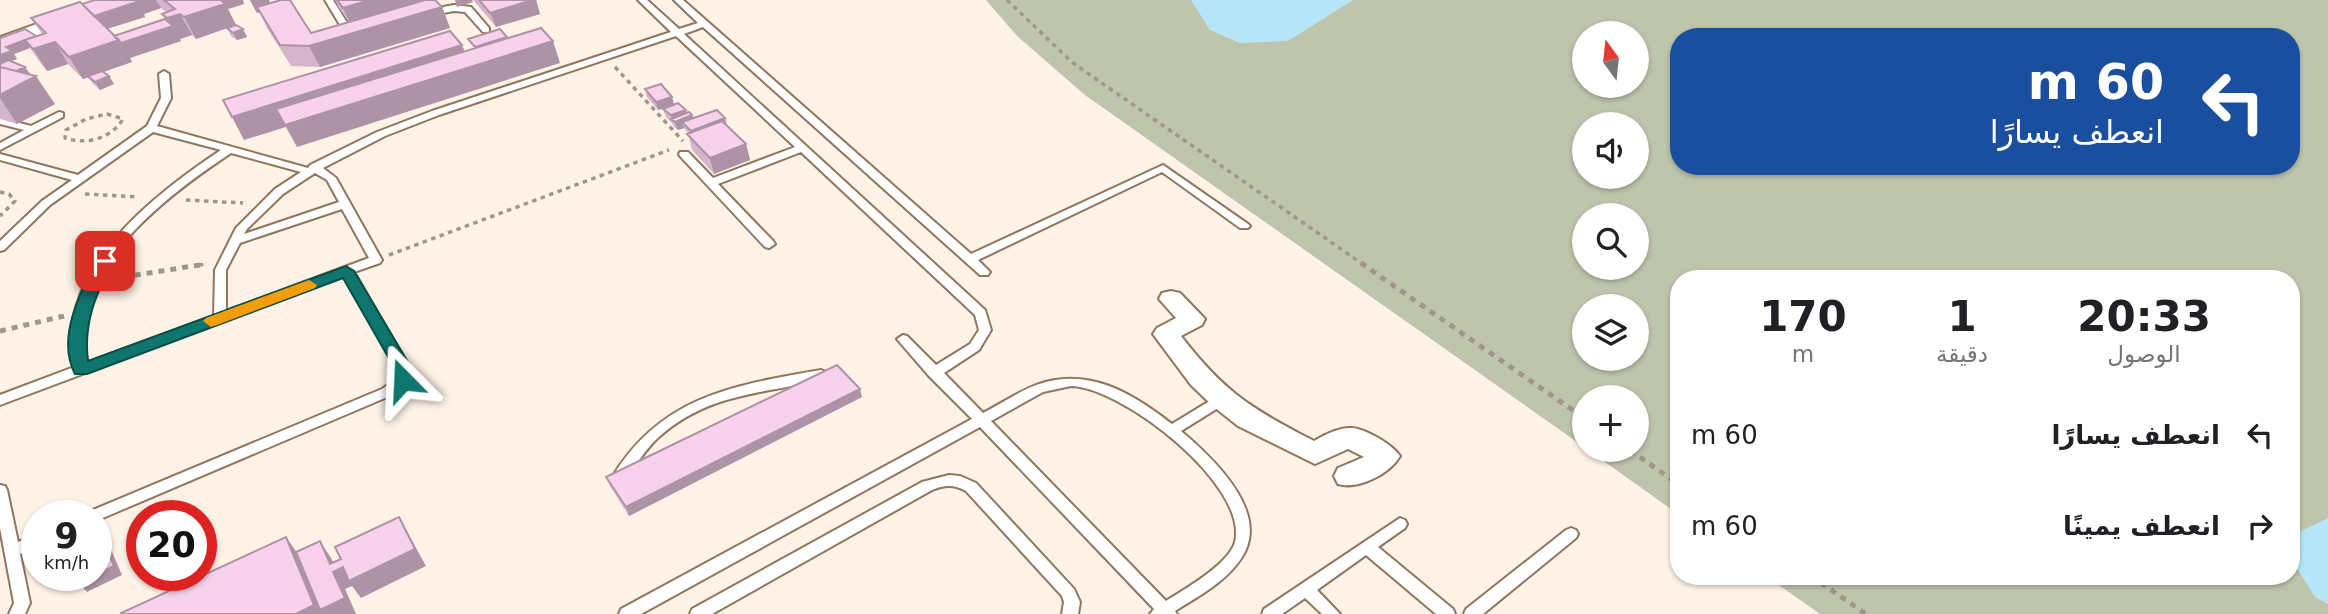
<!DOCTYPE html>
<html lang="ar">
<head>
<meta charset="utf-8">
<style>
  body { margin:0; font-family:"DejaVu Sans","Noto Sans Arabic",sans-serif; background:#f6f6f6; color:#202124; direction:rtl; height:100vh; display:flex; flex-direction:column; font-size:26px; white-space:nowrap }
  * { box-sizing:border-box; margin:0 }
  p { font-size:23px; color:#757577 }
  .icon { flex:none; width:38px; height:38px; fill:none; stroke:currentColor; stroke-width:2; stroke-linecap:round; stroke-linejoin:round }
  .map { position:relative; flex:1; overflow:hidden; direction:ltr }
  .sheet { position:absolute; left:1670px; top:270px; width:630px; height:315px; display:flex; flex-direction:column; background:#fff; border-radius:28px; box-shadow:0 2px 5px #0004; direction:rtl }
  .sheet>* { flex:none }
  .guide { position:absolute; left:1670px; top:28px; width:630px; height:147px; border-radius:28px; box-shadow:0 2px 5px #0004; direction:rtl; background:#1a4fa0; color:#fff; overflow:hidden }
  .needle { width:46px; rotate:345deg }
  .controls { position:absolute; left:1572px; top:21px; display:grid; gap:14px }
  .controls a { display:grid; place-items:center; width:77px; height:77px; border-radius:50%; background:#fff; box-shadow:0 2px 5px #0004; font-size:35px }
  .speed { position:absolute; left:21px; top:500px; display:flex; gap:14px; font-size:35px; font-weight:700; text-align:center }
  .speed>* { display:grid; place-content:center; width:91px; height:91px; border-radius:50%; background:#fff; box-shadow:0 2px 5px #0004; line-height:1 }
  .speed small { font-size:18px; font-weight:400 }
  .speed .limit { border:10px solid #d22; background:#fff; color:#111 }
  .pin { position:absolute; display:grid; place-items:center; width:60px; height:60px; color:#fff; margin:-30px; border-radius:14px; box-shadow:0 4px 10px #0006 }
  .me { position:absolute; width:77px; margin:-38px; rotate:339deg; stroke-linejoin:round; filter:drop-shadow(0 0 5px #0008) }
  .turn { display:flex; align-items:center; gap:24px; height:147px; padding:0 21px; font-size:32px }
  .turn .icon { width:91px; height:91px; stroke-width:2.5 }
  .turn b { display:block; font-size:49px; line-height:60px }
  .eta { display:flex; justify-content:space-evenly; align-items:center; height:119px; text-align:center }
  .eta b { font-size:42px; font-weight:600; line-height:49px }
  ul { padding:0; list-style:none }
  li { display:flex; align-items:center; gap:21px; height:91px; padding:0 21px }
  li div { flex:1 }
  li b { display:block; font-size:26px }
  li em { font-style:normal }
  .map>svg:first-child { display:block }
  .green { fill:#bfc5ac; fill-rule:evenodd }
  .water { fill:#b7e6f9 }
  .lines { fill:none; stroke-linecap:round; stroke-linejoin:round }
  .lane-casing { stroke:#8f765d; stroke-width:4 }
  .street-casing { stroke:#8f765d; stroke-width:4 }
  .path-far1 { stroke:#a1968b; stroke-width:3.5; stroke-dasharray:4.5 4.5; stroke-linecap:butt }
  .path { stroke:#a1968b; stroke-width:5; stroke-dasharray:6 6; stroke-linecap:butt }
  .lane { fill:#fff; fill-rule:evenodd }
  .street { fill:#fff; fill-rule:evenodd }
  .wall { fill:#d5b5cc; fill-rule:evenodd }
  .shaded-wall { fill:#ae93a6 }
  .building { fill:#f8d2ed; stroke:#ae93a6; stroke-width:2 }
  .route { fill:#0f766e; stroke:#0a4d48; stroke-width:2 }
  .slow { fill:#f59e0b }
</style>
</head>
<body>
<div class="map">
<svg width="2328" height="614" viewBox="0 0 2328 614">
  <rect width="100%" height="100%" fill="#fff3e8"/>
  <path class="green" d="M986 0H2328V614H1820L1766 576H2291V278H1678V514L1588 450H1636V397H1584V447L1085 95 1017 36ZM1584 33H1636V86H1584ZM1678 37H2291V166H1678ZM1584 124H1636V177H1584ZM1584 215H1636V268H1584ZM1584 306H1636V359H1584Z"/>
  <path class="water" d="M1191 0H1353L1288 41 1240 43 1210 30Z
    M2328 518V604L2315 597 2291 559V536Z"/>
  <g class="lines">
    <g class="lane-casing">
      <path id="lane" d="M325 0H333L349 26 358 28V32L343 30Z
        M638 0H647L679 29 698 23 674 0H683L971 254 1163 165 1248 224 1250 226 1248 228H1240L1162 172 978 260 990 272 988 275H980L703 27 684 34 985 310 991 330 979 350 944 373 983 413C1000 404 1018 392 1036 385 1088 366 1132 393 1172 424L1208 402H1218L1220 405 1218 408 1181 431C1213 458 1271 512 1242 557 1227 581 1199 596 1175 611L1177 614H1150L1154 609 980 427 641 614H619L621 609 972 419 929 376 897 339 903 335 907 336 936 365 970 344 979 330 975 315 801 152 718 184 773 241 775 244 769 248 765 247 680 156 679 154 680 152H688L713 178 795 147 676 36 439 115 385 136 323 168 336 178 382 260 380 263 354 272 410 369 408 383 392 395 98 520 96 521V516H86L88 512 382 389 397 378 398 369 344 276 0 405V395L74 367C74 357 72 346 72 335 74 256 161 190 221 150L153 132 50 205 4 250 0 251V241L42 201 72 180 0 160V154L78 175 147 126 161 98 159 74 164 71 169 74 171 98 157 126 308 168 310 165 377 132 432 111 671 32ZM231 153 301 172 275 189 236 228 215 270 214 316 87 363C86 354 84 345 85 336 85 256 171 193 231 153ZM315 173 327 180 339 202 244 234 247 229 283 194ZM342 209 369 258 226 311V270L240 243ZM1071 386C1122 387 1249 485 1235 542 1229 564 1185 589 1166 601L991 421 1043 392Z
        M454 5 471 7 489 28V32H483L465 12 454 11 427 16 422 13 427 10Z
        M59 112 63 113V117L0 150V143L24 130 0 124V118L31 126Z
        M821 370 826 372 827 375 826 378C765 395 711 391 660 436 645 449 635 467 623 483L618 484 613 483 611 479C660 396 734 385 821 370Z
        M949 475 960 476 976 483 1074 589 1080 602 1078 614H1062L1064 602 1062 596 966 491C954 484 944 485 932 490L712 614H690L692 609 922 482Z
        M0 485 5 486 7 490 18 542 37 534V547L20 554 30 603 25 614H9L14 603 0 528Z
        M1400 518 1405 520 1407 524 1405 528 1378 547 1453 609 1455 614H1436L1366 555 1317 590 1340 614H1322L1305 598 1282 614H1262L1264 609Z
        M1571 528 1576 530 1578 534 1576 538 1483 614H1464L1466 609 1566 530Z"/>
    </g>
    <g class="street-casing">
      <path id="street" d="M104 0H130L127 4 0 49V37Z
        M1171 291 1180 293 1205 319 1202 325 1181 336C1225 393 1252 409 1314 441 1324 435 1339 427 1352 428 1366 429 1393 445 1400 456 1390 474 1358 490 1338 484L1334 476 1338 468 1364 457 1348 449 1315 464 1238 426 1214 407 1191 385 1153 334 1157 328 1176 318 1159 299 1162 293Z"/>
    </g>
    <path class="path-far1" d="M1007 0 1073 63 1364 265
      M615 67 683 141
      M107 114 123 119C111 139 86 145 65 138L66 130 86 119Z
      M0 192 9 194 15 201 0 216
      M85 194 139 197
      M186 200 243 203
      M389 255 669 150
      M199 265 206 264"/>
    <path class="path" d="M1361 263 1584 418
      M111 279 206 264
      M0 331 64 316
      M1630 450 1678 484
      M1811 576 1866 614"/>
    <use href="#lane" class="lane"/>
    <use href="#street" class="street"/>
  </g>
  <path class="wall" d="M95 0H243L244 4 228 9 236 25 196 39 192 35 180 39 181 41 130 58 132 62 103 72 109 76 114 84 100 90 93 84 88 77 83 79 68 64 47 71 39 61 30 48 14 54 17 59 10 61 25 67 55 104 17 124 0 119V38L36 36 42 34 31 18ZM161 8 166 12 162 14 165 19 114 36 107 29 145 17 144 14Z
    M250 0H269L270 3 311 33 349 22 339 8 335 0H435L442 7 450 28 320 67 291 66 267 28 260 13H257Z
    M473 0H536L540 14 496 27Z
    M227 28 247 37 237 40 231 36Z
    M645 89 672 97 674 104 687 113 692 115 693 118H725L727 126 746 144 750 160 714 174 692 150 688 133 684 128 678 130 674 127 672 123 666 117 663 109 674 105 658 110 647 97Z
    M862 397 629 516 610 486 606 477Z"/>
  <path class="shaded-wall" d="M134 0H156L161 8 144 14 145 17 100 31 91 16Z
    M214 0H243L244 4 228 9 236 25 196 39 184 17Z
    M250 0H269L273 9 257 13Z
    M370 0H426L350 23 343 8Z
    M455 0H472L473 2 457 7Z
    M532 0H536L540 14 496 27 490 13Z
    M442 7 450 28 320 67 309 46Z
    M180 14 192 35 180 39 181 41 130 58 132 62 83 79 69 57 119 40 172 26 167 18Z
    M243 29 247 37 237 40 233 33Z
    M25 40 30 48 14 54 17 59 0 65V55L6 47Z
    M553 41 560 63 297 147 286 127 244 140 232 117 462 45 471 67Z
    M55 42 68 64 47 71 33 49Z
    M25 67 30 75 5 76Z
    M36 76 55 104 17 124 0 98V95Z
    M109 76 114 84 100 90 95 82Z
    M672 97 674 105 658 110 656 102Z
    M686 110 688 117 692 115 695 123 682 122 684 128 678 130 675 123 672 120 671 115Z
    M725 118 727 126 693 139 691 131Z
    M746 144 750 160 714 174 710 158Z
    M860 389 862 397 629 516 626 507Z
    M399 517 426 566 361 598 352 586 345 589 356 614H296L286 537 307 567 330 564 320 541 331 558 337 570Z
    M99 529 106 538 122 575 87 592 79 583 96 576Z"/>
  <path class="building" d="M95 0H135L137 2 94 16 82 4Z
    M164 0H221L225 4 184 17 180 14 167 18 162 14 175 9Z
    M281 0H290L311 33 425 0H435L442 7 309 46 280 45 257 7Z
    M337 0H370L343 8Z
    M479 0H532L490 13Z
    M80 2 119 40 69 57 55 42 33 49 25 40 46 33 31 18Z
    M165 19 173 26 121 43 114 36Z
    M236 25 243 29 233 33 227 28Z
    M541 28 553 41 285 125 276 109Z
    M25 29 36 36 6 47 12 51 0 55V38Z
    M500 29 507 37 475 47 468 39Z
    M450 31 462 45 232 117 223 100Z
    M8 60 25 67 16 71 0 67V64Z
    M0 67 36 76 0 95Z
    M102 71 109 76 95 82 88 76Z
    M661 84 672 97 656 102 645 89Z
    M678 103 686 110 671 115 663 109Z
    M717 110 725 118 691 131 682 122Z
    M689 112 692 115 675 122 671 119Z
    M722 121 746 144 710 158 687 134Z
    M837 365 860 389 626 507 606 477Z
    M399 517 415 549 349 581 343 567 333 572 345 598 320 610 296 552 320 541 330 564 341 559 335 547Z
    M99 529 114 566 96 575V530Z
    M286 537 314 605 296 614H122L121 613Z
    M76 576H94L79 583Z"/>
  <path class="route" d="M105 256 113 261C96 294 83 323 88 361L346 266 354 271 412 369V380L403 385 397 384 395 369 343 278 87 374H75C59 344 74 305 89 277 93 269 96 258 105 256Z"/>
  <path class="slow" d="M309 280 317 285 315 288 217 325 211 327 203 321 206 318Z"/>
</svg>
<div class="controls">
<a><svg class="needle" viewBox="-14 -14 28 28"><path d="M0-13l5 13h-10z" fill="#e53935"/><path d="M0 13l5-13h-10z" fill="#757577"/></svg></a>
<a><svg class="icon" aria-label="sound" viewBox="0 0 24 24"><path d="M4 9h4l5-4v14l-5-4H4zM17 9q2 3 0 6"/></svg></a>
<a><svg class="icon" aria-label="search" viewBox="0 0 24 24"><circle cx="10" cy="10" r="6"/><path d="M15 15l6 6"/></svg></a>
<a><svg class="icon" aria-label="layers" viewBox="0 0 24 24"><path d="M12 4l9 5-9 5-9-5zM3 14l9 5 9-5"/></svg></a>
<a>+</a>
</div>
<div class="speed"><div>9<small>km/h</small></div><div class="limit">20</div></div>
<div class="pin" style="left:105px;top:261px;background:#d93025"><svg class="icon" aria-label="arrive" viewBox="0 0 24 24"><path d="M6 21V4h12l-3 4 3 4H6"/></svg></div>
<svg class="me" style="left:403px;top:380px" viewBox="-20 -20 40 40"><path d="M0-17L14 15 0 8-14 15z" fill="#0f766e" stroke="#fff" stroke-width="4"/></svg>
<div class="guide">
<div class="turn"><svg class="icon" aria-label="left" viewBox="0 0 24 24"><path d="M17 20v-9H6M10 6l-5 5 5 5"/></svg><div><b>60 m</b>انعطف يسارًا</div></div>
</div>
<section class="sheet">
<div class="eta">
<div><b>20:33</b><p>الوصول</p></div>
<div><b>1</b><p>دقيقة</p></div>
<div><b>170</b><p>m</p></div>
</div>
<ul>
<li><svg class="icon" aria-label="left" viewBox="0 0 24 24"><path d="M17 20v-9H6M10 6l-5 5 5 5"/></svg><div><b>انعطف يسارًا</b></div><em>60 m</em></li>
<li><svg class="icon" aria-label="right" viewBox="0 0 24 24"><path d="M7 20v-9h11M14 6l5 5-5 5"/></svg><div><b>انعطف يمينًا</b></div><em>60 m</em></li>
</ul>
</section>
</div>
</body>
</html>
